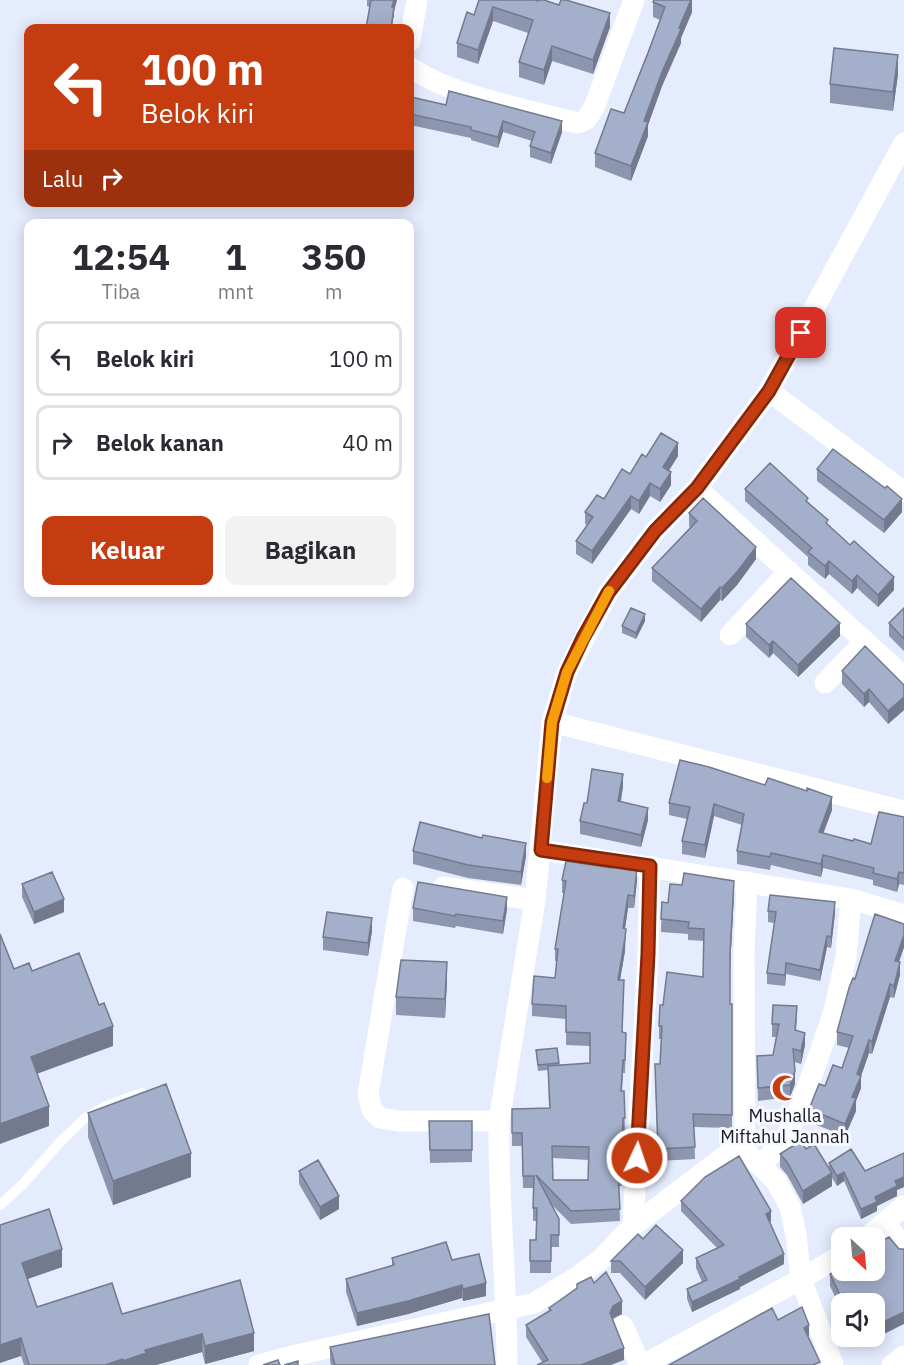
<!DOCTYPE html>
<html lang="id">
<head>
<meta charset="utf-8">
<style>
  body { margin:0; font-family:"IBM Plex Sans",sans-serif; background:#f2f2f3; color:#2b2b33; height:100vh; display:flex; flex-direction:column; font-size:22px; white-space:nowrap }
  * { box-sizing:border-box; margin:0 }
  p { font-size:20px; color:#7c7c81 }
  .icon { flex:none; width:33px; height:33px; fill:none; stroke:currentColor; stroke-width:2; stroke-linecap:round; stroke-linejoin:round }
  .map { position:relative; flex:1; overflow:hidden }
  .drawer { position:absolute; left:24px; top:219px; width:390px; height:378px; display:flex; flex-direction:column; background:#fff; border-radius:12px; box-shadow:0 3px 15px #0003 }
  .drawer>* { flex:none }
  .banner { position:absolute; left:24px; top:24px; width:390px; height:183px; border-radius:12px; box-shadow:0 3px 15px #0003; background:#c53c11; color:#fff; overflow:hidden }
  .needle { width:39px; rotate:154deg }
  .fabs { position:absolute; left:831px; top:1227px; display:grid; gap:12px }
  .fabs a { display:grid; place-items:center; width:54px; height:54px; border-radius:12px; background:#fff; box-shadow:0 3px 15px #0003; font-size:30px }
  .pin { position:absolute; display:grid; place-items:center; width:51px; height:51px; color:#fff; margin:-26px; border-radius:12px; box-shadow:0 3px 9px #0006 }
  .me { position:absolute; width:66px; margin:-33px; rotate:3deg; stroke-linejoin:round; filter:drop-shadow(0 0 4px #0008) }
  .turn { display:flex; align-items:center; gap:21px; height:126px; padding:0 18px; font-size:27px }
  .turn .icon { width:78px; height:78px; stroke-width:2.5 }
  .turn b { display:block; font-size:42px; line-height:51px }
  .then { display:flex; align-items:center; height:57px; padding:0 18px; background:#0003; gap:12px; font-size:22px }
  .eta { display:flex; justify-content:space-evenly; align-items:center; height:102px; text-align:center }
  .eta b { font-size:36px; font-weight:800; line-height:42px }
  .button { display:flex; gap:12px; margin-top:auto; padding:12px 18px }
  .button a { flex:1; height:69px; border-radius:12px; background:#c53c11; color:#fff; font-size:24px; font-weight:800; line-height:69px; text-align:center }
  .button a+a { background:#f2f2f3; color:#2b2b33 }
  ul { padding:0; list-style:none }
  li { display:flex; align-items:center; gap:18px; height:75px; margin:0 12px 9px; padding:0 6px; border:3px solid #e1e1e2; border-radius:12px }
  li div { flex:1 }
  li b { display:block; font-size:22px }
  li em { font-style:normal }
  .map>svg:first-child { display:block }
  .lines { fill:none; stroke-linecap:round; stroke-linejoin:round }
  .lane { stroke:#fff; stroke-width:10 }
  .street { stroke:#fff; stroke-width:21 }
  .wall { fill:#8d96af; fill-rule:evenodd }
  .shaded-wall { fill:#737a8e }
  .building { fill:#a4afcb; stroke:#737a8e; stroke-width:1.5; fill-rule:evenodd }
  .route-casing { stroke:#80270b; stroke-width:15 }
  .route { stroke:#c53c11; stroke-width:10 }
  .slow { stroke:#f59e0b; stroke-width:10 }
  .labels { text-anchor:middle; stroke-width:6; stroke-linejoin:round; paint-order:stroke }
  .poi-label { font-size:18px; fill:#161a24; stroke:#f7f9ff }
</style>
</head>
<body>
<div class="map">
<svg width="904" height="1365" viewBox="0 0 904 1365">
  <rect width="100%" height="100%" fill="#e5ecfd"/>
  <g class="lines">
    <path class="lane" d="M0 1205 23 1184 60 1142 84 1119 106 1106 142 1093"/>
    <path class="street" d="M410 41 417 0
      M410 67C450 96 528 109 577 123 588 120 590 115 595 105L634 0
      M769 391 904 492
      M697 488 904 677
      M730 635 789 571
      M825 683 865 641
      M552 722 904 811
      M541 850 851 899 904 915
      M747 882 744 952 745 1151 776 1181 790 1207 796 1235 801 1279 833 1365
      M443 887 535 900
      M403 888 368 1094 372 1110 380 1118 399 1121H499
      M760 1165 782 1144 796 1117 817 1061 834 1011 846 957 851 899
      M886 1223 904 1249
      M633 1226 648 954 650 866
      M866 1238 904 1206
      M623 1326 640 1365
      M259 1365 292 1356 534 1303 577 1277 600 1260 633 1226 726 1155 737 1150 745 1151
      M507 1365C507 1283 498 1202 499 1121L535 900 552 722 567 672 608 593 655 531 697 488 769 391 904 143
      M643 1365 801 1279 842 1255
      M892 1365 904 1356"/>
  </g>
  <path class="wall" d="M367 0H397L394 11V18L367 6Z
    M479 0 610 27 593 74 552 61 544 85 519 77V62L528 33 493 21 478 64 457 57V43L474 15Z
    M692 0V12L681 38V43L662 86 648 125V136L631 181 595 167V153L624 113 660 20 653 17V2Z
    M898 74 893 111 830 103V84Z
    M411 97 562 132 551 164 530 157V146L532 141 503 132 498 148 471 140V138L410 125V105Z
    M678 456 669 470 671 485 660 502 650 496 639 514 631 509 592 564 576 554V541L587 525 585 524V512L604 499 646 457Z
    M817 469 885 488 902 512 884 533 817 481Z
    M745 489 808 502 828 525 894 590 878 607 857 588 852 594 829 574 825 579 808 565V557L745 501Z
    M689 513 756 559 737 585 722 601 720 600 701 622 652 581V568L690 528 689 526Z
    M904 608V651L889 636V623Z
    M645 621 636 639 622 633V626Z
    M746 624 840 636 798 677 773 653 769 658 746 637Z
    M842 671 904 685V710L888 724 869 702 864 707 842 684Z
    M680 760 832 810 823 833 853 841 871 844 904 817V885L899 884 897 892 873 885V880L823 868 821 877 771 865 770 870 737 864V851L742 825 714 816 705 858 682 854V841L687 819 669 815V803Z
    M623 786 621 802 648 820 641 847 580 834V821L587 803Z
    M413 851 526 856 521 885 468 878 413 864Z
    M562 880H637L634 908H628L625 929V951L620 980 622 1032 626 1045 625 1073H623L622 1091H624L625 1131H623L622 1186H619L620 1221 571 1224 551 1204 559 1219V1247H551V1273H530V1240H536L537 1221H533V1188H523L522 1146H512V1109L549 1108 548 1070 538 1071 536 1050 557 1048 559 1065 590 1063V1046L566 1045V1019L532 1016V1004L555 978 557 961H555V949L564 893H562ZM552 1158 589 1160 588 1180H553Z
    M22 884 64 912 34 924 22 897Z
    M734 893 730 967V1004H732V1128L694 1127 695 1159 658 1161 655 1076 660 1064 661 1039H659V1026L703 977 704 941 688 940V934L661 932 662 902 668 903Z
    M413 908 507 909 503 934 456 926 455 928 413 921Z
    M768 911 835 913 831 948 827 947 820 981 786 974 785 986 767 984V973L774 923 768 922Z
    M904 924V947L899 962 900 975 894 998 890 997 872 1054 869 1053 861 1076V1088L856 1101V1111L845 1136 809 1122V1109L825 1086 842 1068 849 1048 837 1045V1032L855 979Z
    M372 931 368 956 323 950V937Z
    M447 980 445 1018 396 1015V997Z
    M797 1019 796 1031 805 1045 801 1064 794 1062 795 1084 790 1097 758 1101 757 1056 773 1055 776 1037H772V1024Z
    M88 1113 191 1177 113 1205 88 1137Z
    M429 1121H472V1162L430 1163Z
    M904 1146V1187L897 1190V1196L877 1206V1211L861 1219 844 1181 837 1186 832 1178V1186L803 1204 787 1175 780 1167V1154L806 1149 829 1168V1163L865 1171 904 1153Z
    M299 1171 339 1209 320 1220 299 1184Z
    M681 1201 771 1221 770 1222 784 1264 740 1287V1289L692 1312 687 1299V1289L702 1282 696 1268V1258L717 1248 681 1211Z
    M0 1225 62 1267 27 1279 37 1307 122 1314 240 1280 254 1351 205 1364 202 1352 156 1365H24L21 1356Z
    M643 1239 683 1263 645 1300 620 1273H611V1261Z
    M878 1243 899 1249 882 1338 865 1346 860 1336H874V1304H842V1306L840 1307 830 1286V1274L878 1248Z
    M392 1258 452 1260 486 1296 463 1301 462 1298 408 1314 357 1326 346 1292V1279L392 1266Z
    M594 1283 622 1314 613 1319 624 1360 542 1362 526 1337V1325L549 1311V1308Z
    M330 1347 493 1355 495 1365H331L330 1361Z"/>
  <path class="shaded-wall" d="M394 0H397L394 11 392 28H391L392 7Z
    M691 0H692V12L681 38V43L662 86 648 125V136L631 181V166L644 121 679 28Z
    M493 7V21L478 64V50Z
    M610 13V27L593 74V60Z
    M552 46V61L544 85V70Z
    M898 55V74L893 111V92Z
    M503 121V132L498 148V137Z
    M562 121V132L551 164V153Z
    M678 443V456L663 480V467Z
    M671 472V485L660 502V489Z
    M650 483V496L639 514V501Z
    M631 496V509L592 564V551Z
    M902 499V512L884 533V520Z
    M756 547V559L737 585 722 601V588Z
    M829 561V574L825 579V566Z
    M857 575V588L852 594V581Z
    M894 577V590L878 607V595Z
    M720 587V600L701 622V609Z
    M645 614V621L636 639V633Z
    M840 623V636L798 677V665Z
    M773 641V653L769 658V645Z
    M869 689V702L864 707V694Z
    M904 697V710L888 724V711Z
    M623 774V786L618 814V801Z
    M832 797V810L819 845V832Z
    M714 804V816L705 858V845Z
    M648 808V820L641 847V835Z
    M526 843V856L521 885V872Z
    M823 855V868L821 877V864Z
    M637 868V880L634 908V896Z
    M899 872V884L897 892V879Z
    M734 881V893L730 967V954Z
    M628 895V908L623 941V928Z
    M507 897V909L503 934V921Z
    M64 899V912L34 924V912Z
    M835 902V913L831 948V937Z
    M372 918V931L368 956V943Z
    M626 929 625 951 618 992V980Z
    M904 935V947L895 973V961Z
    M827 936V947L820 981V970Z
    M447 962V980L445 1018V999Z
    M900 962V975L894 998V986Z
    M786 963V974L785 986V975Z
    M890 984V997L872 1054V1042Z
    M113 1026V1046L31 1076V1057Z
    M805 1033V1045L801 1064V1051Z
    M869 1040V1053L861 1076V1088L856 1101V1111L845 1136V1124L857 1074Z
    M795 1071V1084L790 1097V1085Z
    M49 1106V1126L0 1144V1124Z
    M191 1153V1177L113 1205V1181Z
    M844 1172V1181L837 1186V1176Z
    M832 1173V1186L803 1204V1191Z
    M904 1177V1187L897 1190V1196L877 1206V1211L861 1219V1209L895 1181Z
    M339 1196V1209L320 1220V1207Z
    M771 1211V1221L766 1224V1214Z
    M62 1249V1267L22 1281V1263Z
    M683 1250V1263L645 1300V1287Z
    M784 1254V1264L740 1287V1289L692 1312V1302Z
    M486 1283V1296L463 1301V1289Z
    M462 1285V1298L408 1314 357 1326V1313Z
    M844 1293V1304H842V1306L840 1307V1295Z
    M622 1301V1314L613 1318 610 1325V1313L613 1306Z
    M904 1312V1324L882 1335V1338L865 1346V1336H874V1329L881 1323Z
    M809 1325V1337L804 1328Z
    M254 1333V1351L205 1364V1346Z
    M202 1334V1352L156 1365H123V1361L145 1350Z
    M21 1338V1356L0 1363V1345Z
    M624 1348V1360L611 1365H581Z
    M123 1359V1365H105Z"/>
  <path class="building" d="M371 0H394L392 7H394L391 28H366Z
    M479 0H535L538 1V0H544L559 5 561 0H566L610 13 593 60 552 46 544 70 519 62 533 20 493 7 478 50 457 43 467 12 474 15Z
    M654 0H691L679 28 681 29 662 72 644 121 648 122 631 166 595 153 611 109 624 113 648 53 665 7 653 2Z
    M834 48 898 55 893 92 830 84Z
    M449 91 562 121 551 153 530 146 535 132 503 121 498 137 471 130V127L410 114V105L411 97 446 105Z
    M661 433 678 443 663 467 671 472 660 489 650 483 639 501 631 496 592 551 576 541 593 517 585 512 597 495 604 499 622 469 630 474 642 454 646 457Z
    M833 449 885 488 887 486 902 499 884 520 817 469Z
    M770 463 808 498 806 501 828 520 826 523 850 545 854 541 894 577 878 595 857 575 852 581 829 561 825 566 808 552 812 548 745 489Z
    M703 498 756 547 737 572 722 588 720 587 701 609 652 568 697 521 689 513Z
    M791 578 840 623 798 665 773 641 769 645 746 624Z
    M631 608 645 614 636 633 622 626Z
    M904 608V639L889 623Z
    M865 646 904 685V697L888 711 869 689 864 694 842 671Z
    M680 760 709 767 765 785 768 778 807 791V788L832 797 819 832 853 841 854 839 871 844 879 812 904 817V873L899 872 897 879 873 873 874 868 823 855 821 864 771 853 770 857 737 851 744 814 714 804 705 845 682 841 690 807 669 803Z
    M592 769 623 774 618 801 648 808 641 835 580 821 584 803H587Z
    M420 822 482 838 483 835 526 843 521 872 468 865 413 851Z
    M566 861 612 868 613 865 637 868 634 896 628 895 623 928 626 929 625 938 618 980H624L622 1032 626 1033 625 1060H623L621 1091H624L625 1118H623L622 1173H618L620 1209 571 1211 536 1175 559 1219V1235H551V1261H530V1240H536L537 1208H533L534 1176H523L522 1133H512V1109L550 1108 548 1066 590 1063V1033L566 1032V1006L532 1004 534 976 555 978 558 949H555L566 881 562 880ZM552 1146 589 1147 588 1180H553Z
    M52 872 64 899 34 912 22 884Z
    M684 873 734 881 730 954V1004H732V1115L693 1114 695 1147 658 1149 655 1064H660L662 1026H659L660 1005H663L667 972 703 977 704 929 688 928 689 922 661 919 662 902 668 903 670 884 682 885Z
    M418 882 507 897 503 921 456 914 455 916 413 908Z
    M770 895 835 902 831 937 827 936 820 970 786 963 785 975 767 973 776 912 768 911Z
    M327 912 372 918 368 943 323 937Z
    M875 914 904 924V935L895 961 900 962 894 986 890 984 872 1042 869 1040 857 1074 861 1076 852 1097 856 1098 845 1124 809 1109 819 1084 825 1086 833 1065 842 1068 853 1036 837 1032 849 988 853 978 855 979Z
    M0 934 14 969 29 963 32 971 79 953 99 1005 104 1003 113 1026 31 1057 49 1106 0 1124Z
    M401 960 447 962 445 999 396 997Z
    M773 1005 797 1006 795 1030 805 1033 801 1051 793 1049 795 1071 790 1085 758 1088 757 1056 773 1055 779 1024H772Z
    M557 1048 559 1063 538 1065 536 1050Z
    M166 1084 191 1153 113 1181 88 1113Z
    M429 1121H472V1150H430Z
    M798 1137 806 1149 814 1144 832 1173 803 1191 787 1162 780 1154 796 1144Z
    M851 1149 865 1171 904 1153V1177L895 1181 897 1186 875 1197 877 1202 861 1209 844 1172 837 1176 829 1163Z
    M739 1156 771 1211 766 1214 784 1254 739 1277 740 1279 692 1302 687 1289 707 1280 696 1258 724 1245 681 1201 705 1177Z
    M318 1160 339 1196 320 1207 299 1171Z
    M49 1209 62 1249 22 1263 37 1307 112 1283 122 1314 240 1280 254 1333 205 1346 202 1334 145 1350 146 1353 123 1361V1359L105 1365H29L21 1338 0 1345V1225Z
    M656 1225 683 1250 645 1287 620 1261H611L638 1234 643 1239Z
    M889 1237 899 1249H904V1312L881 1323 882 1325 874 1329V1304H850L844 1293 840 1295 830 1274 842 1268V1270H874V1250L880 1247 878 1243Z
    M446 1242 452 1260 479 1254 486 1283 463 1289 462 1285 408 1301 357 1313 346 1279 394 1265 392 1258Z
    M606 1272 622 1301 613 1306 610 1313 624 1348 581 1365H537L548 1360 526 1325 551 1310 549 1308 577 1288V1284L591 1277 594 1283Z
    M802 1307 809 1325 804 1328 820 1362 813 1365H669L772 1308 778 1320Z
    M489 1314 495 1365H335L330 1347Z
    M278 1360 280 1365H263Z
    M298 1361V1365H284Z"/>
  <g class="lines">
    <g class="route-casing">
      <path id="route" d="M637 1158 648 954 650 866 541 850 552 722 567 672 583 638 608 593 655 531 697 488 769 391 801 333"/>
    </g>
    <use href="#route" class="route"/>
    <path class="slow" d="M547 778 552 722 567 672 609 591"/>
  </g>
  <defs>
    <g id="mosque-bare" transform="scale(2.07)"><path d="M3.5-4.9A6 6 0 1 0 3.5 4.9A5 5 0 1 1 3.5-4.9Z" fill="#c53c11" stroke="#f7f9ff" stroke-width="2.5" paint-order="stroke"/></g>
  </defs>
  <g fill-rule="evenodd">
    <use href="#mosque-bare" x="785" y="1088"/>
  </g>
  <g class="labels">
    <g class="poi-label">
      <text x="785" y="1122">Mushalla<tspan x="785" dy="21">Miftahul Jannah</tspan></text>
    </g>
  </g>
</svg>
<div class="fabs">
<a><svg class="needle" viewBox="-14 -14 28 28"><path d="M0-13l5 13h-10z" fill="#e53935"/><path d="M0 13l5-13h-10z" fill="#7c7c81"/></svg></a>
<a><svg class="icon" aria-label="sound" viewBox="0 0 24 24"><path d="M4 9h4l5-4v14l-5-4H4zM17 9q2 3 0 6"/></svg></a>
</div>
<div class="pin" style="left:801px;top:333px;background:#d93025"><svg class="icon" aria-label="arrive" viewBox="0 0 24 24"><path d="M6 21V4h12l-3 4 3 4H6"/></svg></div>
<svg class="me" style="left:637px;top:1158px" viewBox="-20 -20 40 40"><circle r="17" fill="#c53c11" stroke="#fff" stroke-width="3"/><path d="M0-11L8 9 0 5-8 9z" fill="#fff"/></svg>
<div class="banner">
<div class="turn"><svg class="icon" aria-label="left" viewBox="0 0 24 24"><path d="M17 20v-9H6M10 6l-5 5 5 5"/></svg><div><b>100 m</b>Belok kiri</div></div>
<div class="then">Lalu<svg class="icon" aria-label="right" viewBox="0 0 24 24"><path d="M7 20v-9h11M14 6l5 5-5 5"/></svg></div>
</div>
<section class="drawer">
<div class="eta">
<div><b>12:54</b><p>Tiba</p></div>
<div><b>1</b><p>mnt</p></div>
<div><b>350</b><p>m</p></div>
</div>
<ul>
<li><svg class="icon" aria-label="left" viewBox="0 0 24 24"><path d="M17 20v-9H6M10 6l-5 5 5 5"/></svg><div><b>Belok kiri</b></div><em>100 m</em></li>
<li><svg class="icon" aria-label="right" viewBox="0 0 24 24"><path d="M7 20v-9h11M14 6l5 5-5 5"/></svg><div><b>Belok kanan</b></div><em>40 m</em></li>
</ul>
<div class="button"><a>Keluar</a><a>Bagikan</a></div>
</section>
</div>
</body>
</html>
